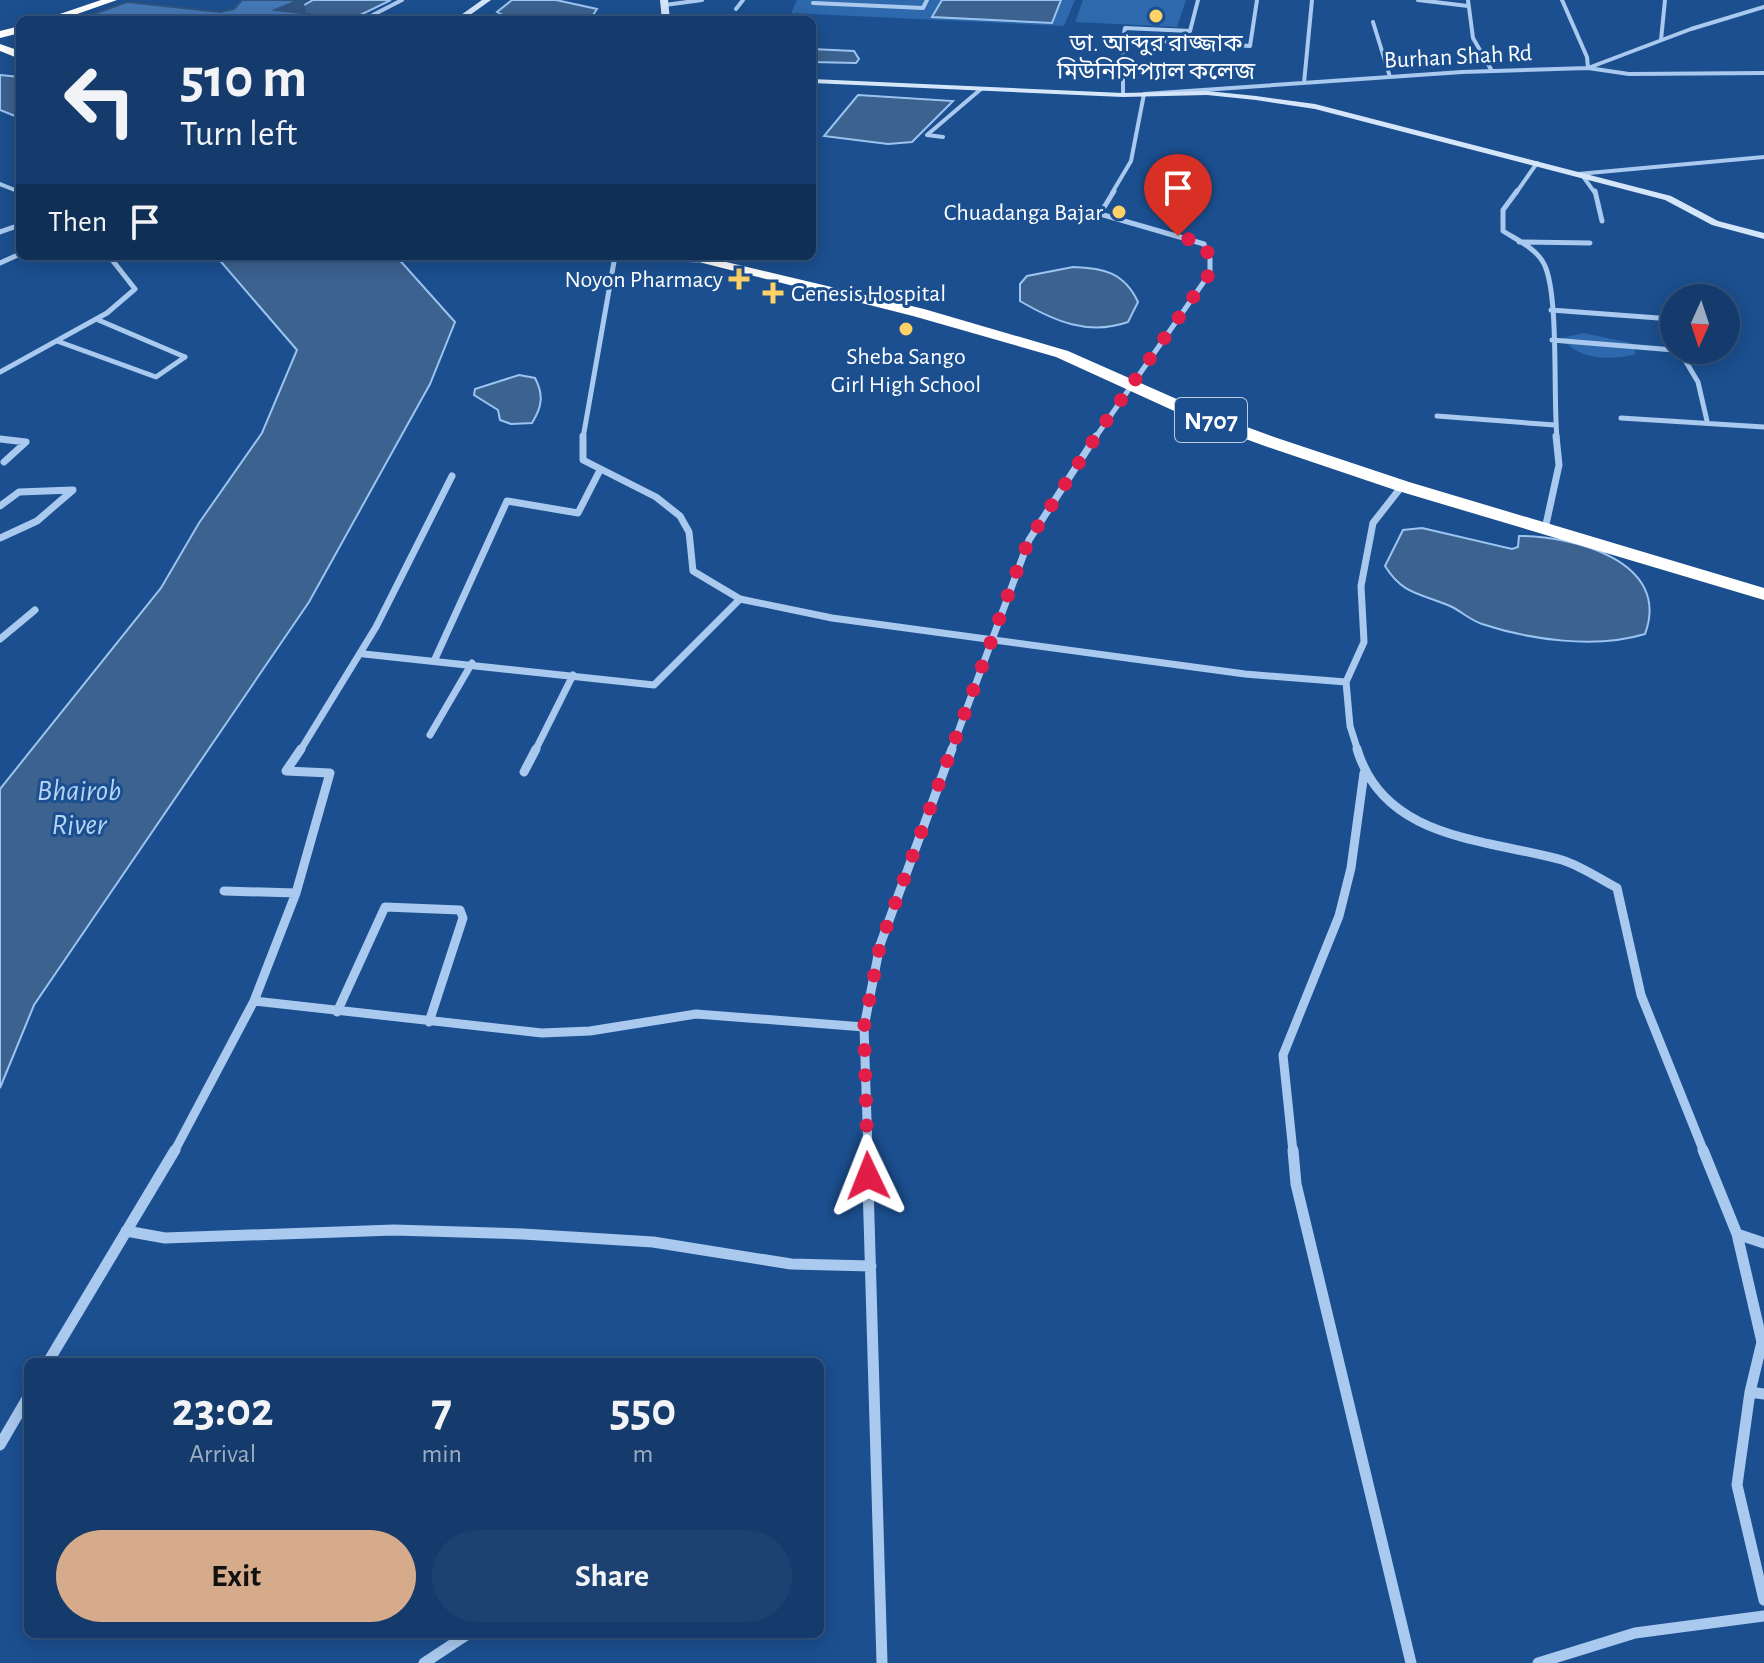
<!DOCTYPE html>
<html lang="en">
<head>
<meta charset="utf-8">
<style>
  body { margin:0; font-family:"Alegreya Sans","Noto Sans Bengali",sans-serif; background:#1d4271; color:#f1f3f6; height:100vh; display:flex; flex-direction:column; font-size:30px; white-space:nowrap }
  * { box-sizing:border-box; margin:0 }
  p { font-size:26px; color:#9dadc1 }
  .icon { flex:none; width:44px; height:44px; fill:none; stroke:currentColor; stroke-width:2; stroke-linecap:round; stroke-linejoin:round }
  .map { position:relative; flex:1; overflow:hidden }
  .side { position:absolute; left:24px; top:1358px; width:800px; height:280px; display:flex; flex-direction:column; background:#143b6b; border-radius:12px; box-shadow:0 4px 20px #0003,0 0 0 2px #33557e }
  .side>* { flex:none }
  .hud { position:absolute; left:16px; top:16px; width:800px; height:244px; border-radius:12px; box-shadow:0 4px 20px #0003,0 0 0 2px #33557e; background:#143b6b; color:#f1f3f6; overflow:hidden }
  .needle { width:52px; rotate:183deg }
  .buttons { position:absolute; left:1660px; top:284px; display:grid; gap:16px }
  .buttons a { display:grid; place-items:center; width:80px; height:80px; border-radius:50%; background:#143b6b; box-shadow:0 4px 20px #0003,0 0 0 2px #33557e; font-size:40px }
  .pin { position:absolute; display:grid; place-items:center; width:68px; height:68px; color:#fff; margin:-82px -34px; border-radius:50% 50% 50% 0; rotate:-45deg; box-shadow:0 0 8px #0007 }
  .pin .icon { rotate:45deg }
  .me { position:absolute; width:88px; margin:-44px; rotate:358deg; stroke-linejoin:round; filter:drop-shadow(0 0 6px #0008) }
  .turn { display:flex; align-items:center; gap:28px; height:168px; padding:0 32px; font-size:36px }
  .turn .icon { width:104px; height:104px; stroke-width:2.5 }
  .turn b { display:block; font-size:56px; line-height:68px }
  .then { display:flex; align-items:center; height:76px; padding:0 32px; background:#0003; gap:16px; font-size:30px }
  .eta { display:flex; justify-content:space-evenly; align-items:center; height:136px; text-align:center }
  .eta b { font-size:48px; font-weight:600; line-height:56px }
  .button { display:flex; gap:16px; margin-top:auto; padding:16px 32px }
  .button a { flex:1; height:92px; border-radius:48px; background:#d6ab8b; color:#111; font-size:32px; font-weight:600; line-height:92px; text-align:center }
  .button a+a { background:#1d4271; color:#f1f3f6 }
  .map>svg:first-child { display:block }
  .green { fill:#2e69ad }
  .water { fill:#3c6290; stroke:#9cc4f0; stroke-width:2 }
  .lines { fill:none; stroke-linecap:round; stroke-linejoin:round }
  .street-far4 { stroke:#a9c9ee; stroke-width:4 }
  .street-far3 { stroke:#a9c9ee; stroke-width:5 }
  .street-far2 { stroke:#a9c9ee; stroke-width:7 }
  .street-far1 { stroke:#a9c9ee; stroke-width:9 }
  .street { stroke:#a9c9ee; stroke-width:11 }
  .secondary { fill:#d6e6fa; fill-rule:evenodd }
  .highway { fill:#fff; fill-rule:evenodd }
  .wall { fill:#3a679d }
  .shaded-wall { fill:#305480 }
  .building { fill:#4478b7; stroke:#305480; stroke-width:2 }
  .route { stroke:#e11d48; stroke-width:14; stroke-dasharray:0 25.2 }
  .poi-dot { fill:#ffd166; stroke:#1b4f8f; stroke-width:3 }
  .labels { text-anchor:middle; stroke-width:6; stroke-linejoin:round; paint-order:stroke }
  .far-poi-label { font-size:24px; fill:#fff; stroke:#1b4f8f }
  .far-street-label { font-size:24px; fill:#fff; stroke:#1b4f8f }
  .shield { fill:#1b4f8f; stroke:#bbcadd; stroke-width:2 }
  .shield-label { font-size:26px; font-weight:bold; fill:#fff }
  .water-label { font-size:30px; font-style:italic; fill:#b5d3f5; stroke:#1b4f8f }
</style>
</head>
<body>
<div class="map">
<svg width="1764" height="1663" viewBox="0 0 1764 1663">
  <rect width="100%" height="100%" fill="#1b4f8f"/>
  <path class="green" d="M797 0H1075L1064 26 791 13Z
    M1083 0H1186L1177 27 1075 22Z
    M1583 333 1631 343 1636 354C1613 361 1576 360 1563 338Z"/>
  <path class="water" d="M313 0H391L350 20 290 13Z
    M512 0H556L597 9 593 15C566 22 522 27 497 12Z
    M942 0H1061L1052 23 932 17Z
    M812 49 854 51 859 59 856 63 812 62Z
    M0 75 20 77V118L0 110Z
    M858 95 953 101 912 142 888 144 824 136Z
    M216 256H396L455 322 430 384 309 602 34 1005 0 1088V789L161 588 199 523 262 433 297 350Z
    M1073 267C1103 268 1124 272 1138 302L1128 322C1088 336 1054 321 1020 301V284L1027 276Z
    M519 375 535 378C544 395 542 407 532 423L511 424 500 420 498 410 474 395 475 389Z
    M1422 528 1512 549 1518 547 1519 536C1573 536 1672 561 1645 634 1596 649 1530 640 1482 624 1470 620 1461 611 1450 606 1420 593 1403 595 1385 566L1403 530Z"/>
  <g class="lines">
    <path class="street-far4" d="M1418 0 1468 6
      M1468 0 1473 38 1492 71
      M1562 0 1587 57 1588 68 1629 74 1764 73
      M813 3 923 8 927 0
      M665 5 702 0
      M736 9 743 0
      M363 20 402 0
      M1373 22 1390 77
      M1123 39 1125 28 1190 31 1198 0
      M1661 40 1665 0
      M1304 83 1312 0
      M1123 95V39L1250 46 1257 0
      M943 137 927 135 981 89
      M1578 174 1764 157
      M1582 175 1595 193
      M0 184 20 192
      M1112 193 1131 161 1144 94 1462 72 1588 68 1691 29 1764 7
      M1516 193 1537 163"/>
    <path class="street-far3" d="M17 191 20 192
      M1517 191 1503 210V231C1517 240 1538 249 1545 266 1559 298 1553 397 1557 438
      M1595 191 1602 221
      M0 232 20 225
      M1519 242 1590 243
      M615 256 698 260
      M0 263 20 254
      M1551 310 1672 319 1674 341
      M96 319 185 357
      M1552 340 1674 350
      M57 341 156 377 185 357
      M1679 350 1698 382 1707 421
      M0 372 107 313 135 289 109 256
      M1437 416 1555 425
      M1621 418 1764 427
      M583 438 615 256
      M1095 438 1210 273V259L1204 244 1100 214 1114 191"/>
    <path class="street-far2" d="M583 436V460L656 497 680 516 689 532 693 571 740 599 832 618 1245 674 1346 682
      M0 439 26 442 4 462
      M0 506 19 492 73 490 37 521 0 538
      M1545 529 1559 465 1556 436
      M0 639 35 610
      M364 654 654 685 740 599
      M435 659 507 501 578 513 599 472
      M430 735 472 663
      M300 751 376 627 452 476
      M535 751 573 675
      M951 751 1029 540 1096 436
      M1358 751 1350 726 1346 682 1364 642 1361 586 1373 523 1402 486"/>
    <path class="street-far1" d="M1357 749C1384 840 1486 839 1562 860 1581 866 1600 879 1617 888L1641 995 1704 1152
      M524 772 536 749
      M224 891 296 893
      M254 1001 296 893 330 773 286 771 301 749
      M337 1012 385 907 460 910 463 918 429 1022
      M174 1152 254 1001 542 1033 590 1031 696 1014 864 1027
      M868 1152 864 1027 880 945 952 749
      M1293 1152 1283 1055 1339 916 1351 868 1364 773"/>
    <path class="street" d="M867 1150 882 1663
      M1293 1150 1296 1184 1411 1663
      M1703 1150 1737 1234 1762 1342 1750 1392 1737 1485 1764 1600
      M126 1231 165 1238 394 1230 523 1234 653 1242 791 1264 871 1266
      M1737 1234 1764 1243
      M48 1362 175 1150
      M1750 1392 1764 1394
      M0 1445 28 1397
      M424 1663 468 1634
      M1538 1663 1635 1633 1764 1616"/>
    <path class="secondary" d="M482 0H491L463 20H454Z
      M660 0H668L670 20H662Z
      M812 79 1123 93 1207 91 1256 96 1315 104 1671 196 1718 221 1764 233V239L1712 225 1665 200 1315 109 1256 100 1207 95 1123 97 812 83Z"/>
    <path class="highway" d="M101 0H117L60 20H42Z
      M20 26V33L0 38V31Z
      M0 44 20 51V59L0 51Z
      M675 256H701L924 309 1068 351 1206 412 1274 437 1409 482 1764 588V600L1395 490 1262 445 1194 420 1056 357 913 316Z"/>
  </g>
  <path class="wall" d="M242 0H307L304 4 306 14 352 20H89L88 16 220 12 234 9Z"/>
  <path class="shaded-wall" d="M288 0H307L304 4 307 19 275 10Z"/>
  <path class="building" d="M242 0H299L275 10 352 19 125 20 88 16 127 2 220 12 234 9Z"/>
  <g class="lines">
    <path class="route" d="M868 1176 864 1027 880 945 1019 565 1029 540 1102 427 1210 273V259L1204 244 1178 236"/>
  </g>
  <g class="poi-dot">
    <circle cx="1156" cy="16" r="8"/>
    <circle cx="1119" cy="212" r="8"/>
    <path d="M735 267h8v8h8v8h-8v8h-8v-8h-8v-8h8z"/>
    <path d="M769 281h8v8h8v8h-8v8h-8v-8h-8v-8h8z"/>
    <circle cx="906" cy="329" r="8"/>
  </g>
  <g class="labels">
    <g class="far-poi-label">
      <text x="1156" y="51">ডা. আব্দুর রাজ্জাক<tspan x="1156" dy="28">মিউনিসিপ্যাল কলেজ</tspan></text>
      <text x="1103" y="220" text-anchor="end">Chuadanga Bajar</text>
      <text x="723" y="287" text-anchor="end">Noyon Pharmacy</text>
      <text x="791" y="301" text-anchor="start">Genesis Hospital</text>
      <text x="906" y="364">Sheba Sango<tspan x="906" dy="28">Girl High School</tspan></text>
    </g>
    <g class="far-street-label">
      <text transform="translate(1458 56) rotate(-3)" y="8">Burhan Shah Rd</text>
    </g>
    <rect class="shield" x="1175" y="398" width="72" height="44" rx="6"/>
    <g class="shield-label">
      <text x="1211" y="429">N707</text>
    </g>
    <g class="water-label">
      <text x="79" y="800">Bhairob<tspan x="79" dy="34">River</tspan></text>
    </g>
  </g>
</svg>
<div class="buttons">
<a><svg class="needle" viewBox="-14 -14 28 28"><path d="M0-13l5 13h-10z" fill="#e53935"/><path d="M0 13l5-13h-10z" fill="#9dadc1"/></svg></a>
</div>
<div class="pin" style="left:1178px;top:236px;background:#d93025"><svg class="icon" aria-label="arrive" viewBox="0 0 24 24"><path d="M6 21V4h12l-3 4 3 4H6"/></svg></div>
<svg class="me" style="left:868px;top:1176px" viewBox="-20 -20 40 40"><path d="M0-17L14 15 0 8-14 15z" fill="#e11d48" stroke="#fff" stroke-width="4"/></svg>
<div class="hud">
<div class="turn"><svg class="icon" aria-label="left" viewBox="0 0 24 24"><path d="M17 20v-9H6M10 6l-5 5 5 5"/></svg><div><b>510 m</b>Turn left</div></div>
<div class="then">Then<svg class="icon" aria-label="arrive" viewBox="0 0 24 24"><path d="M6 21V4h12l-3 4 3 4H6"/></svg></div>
</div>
<section class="side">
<div class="eta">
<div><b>23:02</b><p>Arrival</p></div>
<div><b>7</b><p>min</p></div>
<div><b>550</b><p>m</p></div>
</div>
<div class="button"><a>Exit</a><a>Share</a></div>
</section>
</div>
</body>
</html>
